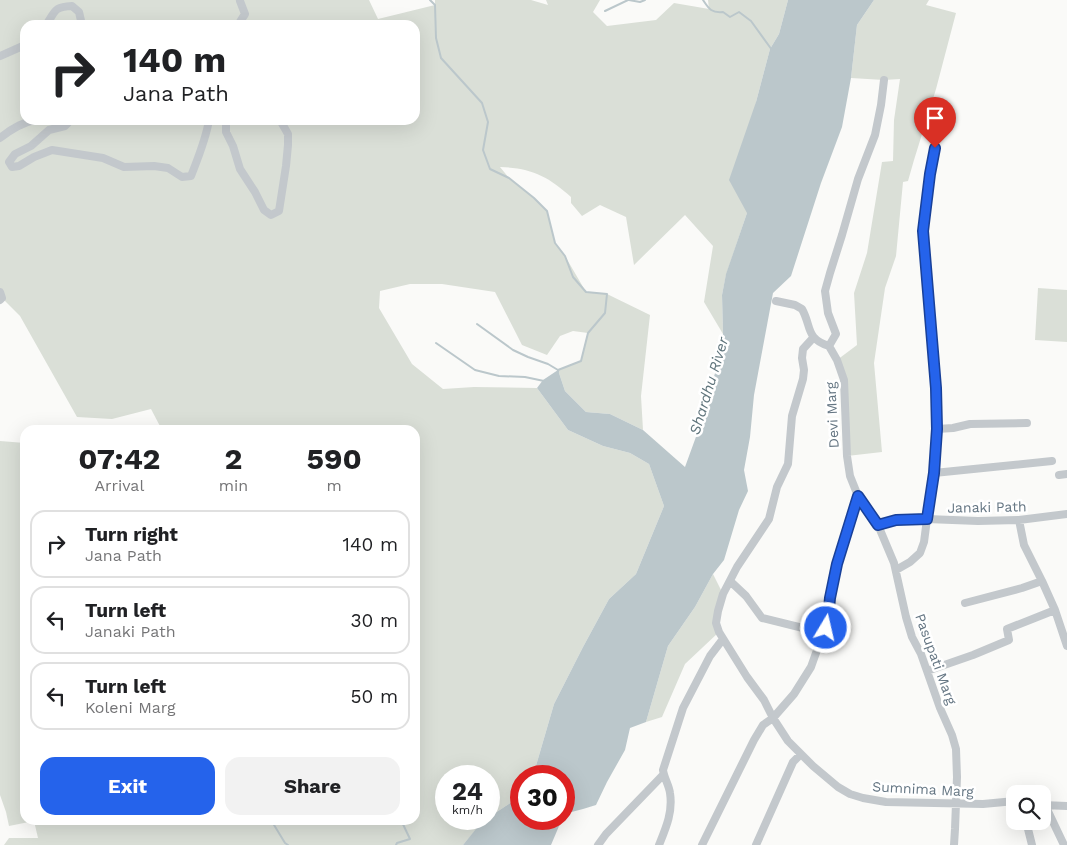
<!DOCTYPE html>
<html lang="en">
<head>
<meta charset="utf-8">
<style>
  body { margin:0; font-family:"Work Sans",sans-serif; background:#f2f2f2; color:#202124; height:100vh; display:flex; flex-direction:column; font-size:19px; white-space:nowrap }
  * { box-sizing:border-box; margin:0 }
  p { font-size:16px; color:#757577 }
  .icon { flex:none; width:28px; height:28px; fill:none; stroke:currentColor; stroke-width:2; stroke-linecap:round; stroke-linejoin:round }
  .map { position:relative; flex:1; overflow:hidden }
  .drawer { position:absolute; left:20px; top:425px; width:400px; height:400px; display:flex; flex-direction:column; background:#fff; border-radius:15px; box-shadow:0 5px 20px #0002 }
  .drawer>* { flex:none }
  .hud { position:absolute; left:20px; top:20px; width:400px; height:105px; border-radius:15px; box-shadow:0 5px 20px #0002; background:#fff; color:#202124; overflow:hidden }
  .buttons { position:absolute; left:1006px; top:785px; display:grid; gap:10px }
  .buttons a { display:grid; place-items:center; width:45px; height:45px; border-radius:10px; background:#fff; box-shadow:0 5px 20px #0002; font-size:25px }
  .speed { position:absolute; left:435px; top:765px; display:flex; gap:10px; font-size:25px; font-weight:700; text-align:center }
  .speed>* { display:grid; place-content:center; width:65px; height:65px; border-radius:50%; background:#fff; box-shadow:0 5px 20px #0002; line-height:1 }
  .speed small { font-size:12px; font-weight:400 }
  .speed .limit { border:8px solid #d22; background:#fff; color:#111 }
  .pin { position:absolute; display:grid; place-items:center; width:42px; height:42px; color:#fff; margin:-51px -21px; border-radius:50% 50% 50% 0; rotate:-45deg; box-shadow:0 0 5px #0007 }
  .pin .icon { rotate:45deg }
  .me { position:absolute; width:55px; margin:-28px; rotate:9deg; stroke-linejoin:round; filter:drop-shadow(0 0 4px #0008) }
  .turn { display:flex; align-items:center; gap:18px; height:105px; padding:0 20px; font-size:22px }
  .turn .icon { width:65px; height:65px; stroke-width:2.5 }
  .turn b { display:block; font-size:35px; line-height:42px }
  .eta { display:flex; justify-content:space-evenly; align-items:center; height:85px; text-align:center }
  .eta b { font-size:30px; font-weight:700; line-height:35px }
  .cta { display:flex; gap:10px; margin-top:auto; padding:10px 20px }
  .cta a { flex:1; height:58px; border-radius:15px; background:#2563eb; color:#fff; font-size:20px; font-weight:700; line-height:58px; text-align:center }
  .cta a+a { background:#f2f2f2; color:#202124 }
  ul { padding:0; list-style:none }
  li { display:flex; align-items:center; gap:15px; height:68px; margin:0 10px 8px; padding:0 10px; border:2px solid #e0e0e0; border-radius:15px }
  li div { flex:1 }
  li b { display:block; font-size:19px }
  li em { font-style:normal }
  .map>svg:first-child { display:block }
  .green { fill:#dadfd7; fill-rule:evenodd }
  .water { fill:#bbc7cb }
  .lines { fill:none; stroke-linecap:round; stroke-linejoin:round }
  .stream { stroke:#bbc7cb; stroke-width:2 }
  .minor { stroke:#c3c8cc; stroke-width:8 }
  .route-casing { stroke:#184099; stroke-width:12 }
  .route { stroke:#2563eb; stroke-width:9 }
  .labels { text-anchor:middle; stroke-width:5; stroke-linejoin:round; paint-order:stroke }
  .street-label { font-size:14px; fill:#657683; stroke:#fff }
  .water-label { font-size:15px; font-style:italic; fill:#60757c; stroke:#fff }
</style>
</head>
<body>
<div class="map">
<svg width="1067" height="845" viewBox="0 0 1067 845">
  <rect width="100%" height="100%" fill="#fafaf8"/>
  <path class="green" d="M0 0H369L378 19 435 5V0H531L548 5 546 0H600L593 12 607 26 656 20 674 3 709 9 708 0H788L779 34 770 49 756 102 747 213 726 275 722 295 723 334 704 302 713 246 685 215 634 265 626 217 600 205 582 216 571 203V197C548 176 531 168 500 167L509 178 534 198 547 211 555 243 565 256 586 292 607 294 650 315 641 396 643 430 610 414 586 412 565 391 558 370 581 361 588 333 573 331 560 336 547 355 522 345 495 292 442 284H410L380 291 379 308 412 364 443 389 474 387 537 388 568 430 603 446 630 453 649 464 664 506 636 574 609 599 583 647 554 704 533 776H521V796L489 817V776H446V819H485L463 845H4L9 838H38L34 821 9 826 6 812 0 795V441L25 443V820H415V430H162L151 409 112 419 77 417 20 316 2 298 0 292ZM25 25H415V120H25Z
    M874 0H929L926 5 956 13 936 89 914 160 908 181 903 182 896 256 885 288 874 363 882 452 847 456 846 406 837 360 857 345 854 293 867 253 882 162 893 161 894 120 900 79 884 80 851 78 857 25Z
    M1038 288 1067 290V342L1035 340Z
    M713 574 723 594 718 611 719 632 685 664 662 717 646 722 668 646 695 607Z"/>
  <path class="water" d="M788 0H874L857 25 851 78 842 127 821 183 791 276 773 293 754 395 750 437 744 470 748 491 739 510 724 560 713 574 695 607 668 646 646 722 630 728 625 750 607 782 596 805 583 809 564 814V776H533L554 704 583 647 609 599 636 574 664 506 649 464 630 453 603 446 568 430 537 388 543 380 558 370 565 391 586 412 610 414 643 430 685 467 701 423 717 366 723 334 722 295 726 274 747 213 729 180 756 102 770 49 779 34Z
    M521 796V819H562L551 845H463L484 819H489V817Z"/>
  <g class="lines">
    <path class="stream" d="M430 0 435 5 436 38 441 58 482 103 488 122 483 150 490 169 509 178 534 198 547 211 555 243 565 256 573 277 586 292 607 294 605 313 588 333 581 361 558 370V372
      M629 0 640 2 645 0
      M703 0C709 9 711 13 723 12L730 17 739 12 751 21 772 50
      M605 11 628 0
      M477 324 513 350 528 357 548 364 558 370
      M436 343 475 370 499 376 525 377 544 381
      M271 820 285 843 288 845
      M396 845 397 843 410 839 401 820"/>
    <path class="minor" d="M46 25C56 11 53 7 72 6L79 12 82 25
      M238 25 245 14 240 1
      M0 56 25 45
      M66 120 68 123 65 126 49 130 31 146 15 154 9 162 12 167 19 166 34 157 52 150 103 158 124 167 154 166 168 168 182 177 191 176C198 158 206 139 209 120
      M226 120V132L233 146 240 169 255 192 264 210 271 215 279 211 286 166 288 145V134L280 120
      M0 138C10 130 21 123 34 120
      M0 292 2 298 0 300
      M776 301 795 305 802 309C812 327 805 338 829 346L837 360 844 380 847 456 850 476 858 496 878 525 894 563 906 617 912 637 921 654 940 708 952 735 956 749 957 777 955 829 954 845
      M813 338 803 349 802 358 804 370 803 379 792 416 788 464 777 487 769 519 737 567 723 594 718 611 716 623 719 632 747 677 764 700 773 718 788 741 813 766 838 787 850 794 863 798 886 802 983 804 1015 801
      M829 346 836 334 828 313 825 291 830 273 842 235 858 179 875 135 881 105 884 80
      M937 429 953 428 970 424 1027 423
      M934 473 1052 461
      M1059 475 1067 474
      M1019 520 1024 545 1042 581 1055 610 1067 646
      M878 525 896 520 927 519 978 521 1019 520 1067 514
      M896 570 910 562 920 553 924 542 927 519 934 473 937 429 936 388 923 231 924 217 938 122 943 120 950 126
      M730 581 746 596 762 618 811 630 821 635
      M965 603 1022 588 1042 581
      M927 671 973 655 1009 640 1007 629 1055 610
      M1042 805 1067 806
      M1045 805 1064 845
      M1026 821 1032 845
      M598 845 606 834 663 775
      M659 845C666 828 673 812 670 793 669 785 664 778 663 770L683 708 710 656 723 639
      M702 845 754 740 763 725 773 718 794 694 811 667 828 619 830 598 837 564 858 496
      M756 845 793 762 800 755"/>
  </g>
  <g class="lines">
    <g class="route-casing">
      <path id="route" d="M826 628 828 619 830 598 837 564 858 496 878 525 896 520 927 519 934 473 937 429 936 388 923 231 930 174 935 148"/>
    </g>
    <use href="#route" class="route"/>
  </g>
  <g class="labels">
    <g class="street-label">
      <text transform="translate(832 415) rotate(-93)" y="5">Devi Marg</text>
      <text transform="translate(987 507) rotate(-1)" y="5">Janaki Path</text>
      <text transform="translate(936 659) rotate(70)" y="5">Pasupati Marg</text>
      <text transform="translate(923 789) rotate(3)" y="5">Sumnima Marg</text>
    </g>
    <g class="water-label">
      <text transform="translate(709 386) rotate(-73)" y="5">Shardhu River</text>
    </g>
  </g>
</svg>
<div class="buttons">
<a><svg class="icon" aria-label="search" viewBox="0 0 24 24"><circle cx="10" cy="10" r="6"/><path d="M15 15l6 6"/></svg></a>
</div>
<div class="speed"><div>24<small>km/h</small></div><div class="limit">30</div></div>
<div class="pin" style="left:935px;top:148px;background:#d93025"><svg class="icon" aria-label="arrive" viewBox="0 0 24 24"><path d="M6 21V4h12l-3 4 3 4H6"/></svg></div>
<svg class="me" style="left:826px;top:628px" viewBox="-20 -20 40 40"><circle r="17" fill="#2563eb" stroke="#fff" stroke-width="3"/><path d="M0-11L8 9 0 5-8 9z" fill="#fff"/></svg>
<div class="hud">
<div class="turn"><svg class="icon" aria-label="right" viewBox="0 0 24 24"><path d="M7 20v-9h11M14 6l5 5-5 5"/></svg><div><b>140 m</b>Jana Path</div></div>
</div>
<section class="drawer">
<div class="eta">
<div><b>07:42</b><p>Arrival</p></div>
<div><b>2</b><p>min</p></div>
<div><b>590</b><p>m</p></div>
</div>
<ul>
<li><svg class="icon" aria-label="right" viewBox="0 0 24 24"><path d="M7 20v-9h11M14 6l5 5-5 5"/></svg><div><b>Turn right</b><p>Jana Path</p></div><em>140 m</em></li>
<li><svg class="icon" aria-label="left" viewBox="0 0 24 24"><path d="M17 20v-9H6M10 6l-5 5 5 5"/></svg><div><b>Turn left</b><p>Janaki Path</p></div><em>30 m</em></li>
<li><svg class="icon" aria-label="left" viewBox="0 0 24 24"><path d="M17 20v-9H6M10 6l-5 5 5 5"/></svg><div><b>Turn left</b><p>Koleni Marg</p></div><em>50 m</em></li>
</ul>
<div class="cta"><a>Exit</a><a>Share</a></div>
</section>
</div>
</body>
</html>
